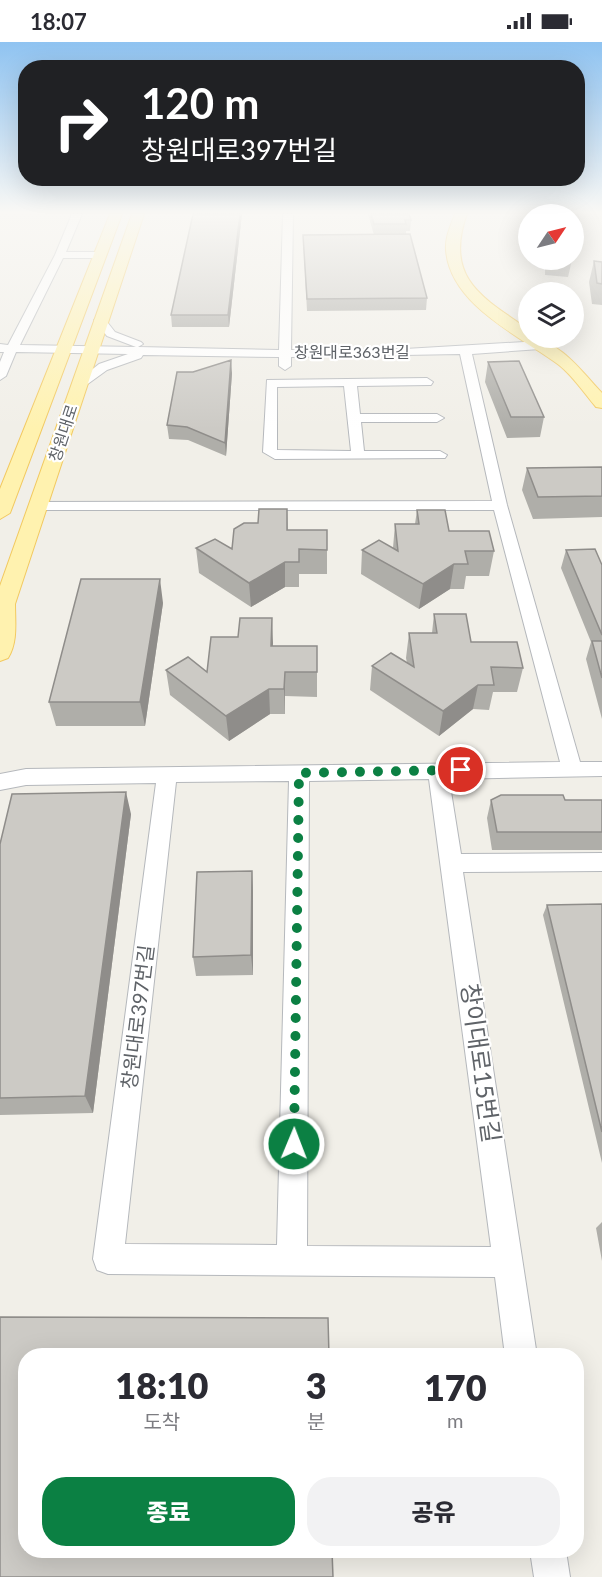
<!DOCTYPE html>
<html lang="ko">
<head>
<meta charset="utf-8">
<style>
  body { margin:0; font-family:Lato,"Noto Sans KR",sans-serif; background:#f2f2f3; color:#2b2b33; height:100vh; display:flex; flex-direction:column; font-size:22px; white-space:nowrap }
  * { box-sizing:border-box; margin:0 }
  p { font-size:20px; color:#7c7c81 }
  .icon { flex:none; width:33px; height:33px; fill:none; stroke:currentColor; stroke-width:2; stroke-linecap:round; stroke-linejoin:round }
  .map { position:relative; flex:1; overflow:hidden }
  .panel { position:absolute; left:18px; top:1306px; width:566px; height:210px; display:flex; flex-direction:column; background:#fff; border-radius:24px; box-shadow:0 6px 24px #0002 }
  .panel>* { flex:none }
  .hud { position:absolute; left:18px; top:18px; width:567px; height:126px; border-radius:24px; box-shadow:0 6px 24px #0002; background:#202124; color:#fff; overflow:hidden }
  .needle { width:39px; rotate:55deg }
  .controls { position:absolute; left:518px; top:162px; display:grid; gap:12px }
  .controls a { display:grid; place-items:center; width:66px; height:66px; border-radius:50%; background:#fff; box-shadow:0 6px 24px #0002; font-size:30px }
  .pin { position:absolute; display:grid; place-items:center; width:51px; height:51px; color:#fff; margin:-26px; border:3px solid #fff; border-radius:50%; box-shadow:0 2px 6px #0007 }
  .me { position:absolute; width:66px; margin:-33px; rotate:1deg; stroke-linejoin:round; filter:drop-shadow(0 0 4px #0008) }
  .turn { display:flex; align-items:center; gap:21px; height:126px; padding:0 24px; font-size:27px }
  .turn .icon { width:78px; height:78px; stroke-width:2.5 }
  .turn b { display:block; font-size:42px; line-height:51px }
  .eta { display:flex; justify-content:space-evenly; align-items:center; height:102px; text-align:center }
  .eta b { font-size:36px; font-weight:800; line-height:42px }
  .cta { display:flex; gap:12px; margin-top:auto; padding:12px 24px }
  .cta a { flex:1; height:69px; border-radius:24px; background:#0b8043; color:#fff; font-size:24px; font-weight:800; line-height:69px; text-align:center }
  .cta a+a { background:#f2f2f3; color:#2b2b33 }
  .status { display:flex; justify-content:space-between; align-items:center; height:42px; padding:0 30px; background:#fff; direction:ltr }
  .status svg { height:16px; fill:currentColor }
  .map>svg:first-child { display:block }
  .lines { fill:none; stroke-linecap:round; stroke-linejoin:round }
  .minor-casing { stroke:#b5b8bc; stroke-width:2 }
  .major-casing { stroke:#f2c960; stroke-width:2 }
  .minor { fill:#fff; fill-rule:evenodd }
  .major { fill:#fff2af; fill-rule:evenodd }
  .wall { fill:#afaea9 }
  .shaded-wall { fill:#8f8d8a }
  .building { fill:#cccac5; stroke:#8f8d8a; stroke-width:1.5 }
  .route { stroke:#0b8043; stroke-width:10; stroke-dasharray:0 18 }
  .labels { text-anchor:middle; stroke-width:4.5; stroke-linejoin:round; paint-order:stroke }
  .far-street-label { font-size:16px; fill:#5f6368; stroke:#fff }
  .street-label { font-size:20px; fill:#5f6368; stroke:#fff }
  .near-street-label { font-size:24px; fill:#5f6368; stroke:#fff }
</style>
</head>
<body>
<div class="status"><b>18:07</b><svg viewBox="0 0 49 12"><path d="M0 12V9h3v3zM5 12V6h3v6zM10 12V3h3v9zM15 12V0h3v12zM26 1h20v11H26zM47 4h2v5h-2z"/></svg></div>
<div class="map">
<svg width="602" height="1535" viewBox="0 0 602 1535">
  <rect width="100%" height="100%" fill="#f1efe8"/>
  <g class="lines">
    <g class="minor-casing">
      <path id="minor" d="M72 172H82L66 210H100L105 213 100 216H63L20 303 136 305 107 294 94 278 100 275 104 276 115 290 141 300 143 302 138 305 279 308 283 172H293L291 308 405 307 540 299 546 303 540 307 472 312 507 463 580 720H602V734L449 737 461 812 602 811V829L463 830 537 1314H505L495 1235 108 1232 97 1228 93 1217 156 741 26 743 0 748V732L26 727 560 720 494 468H34L31 465 34 462 39 460 492 459 460 312 291 315V324L285 328 279 324V315L143 313 141 316 107 328 78 349 74 348V342L99 322 128 312 16 310 6 334 0 338V320L4 310H0V302L8 303 55 213ZM429 737 491 1205 307 1204 309 739ZM289 739 277 1203 125 1202 176 740Z
        M427 336 433 340 431 343 357 344 360 372H437L444 376 437 380H361L364 409H440L447 413 445 416 275 417 263 410 267 338ZM344 344 351 409 277 408V345Z
        M530 1509H566L570 1535H534Z"/>
    </g>
    <g class="major-casing">
      <path id="major" d="M110 172H122L10 471 0 477V447Z
        M132 172H144L15 562C15 580 18 600 8 616L0 619V544Z
        M455 172H467C444 235 481 255 528 287V296C558 296 583 331 602 351V366L596 365C584 351 573 334 559 323 520 294 450 263 446 208 445 195 451 183 455 172Z"/>
    </g>
    <use href="#minor" class="minor"/>
    <use href="#major" class="major"/>
  </g>
  <path class="wall" d="M193 172H242L229 285H172L171 273Z
    M368 172H409L411 178 410 189H406V192L427 256 426 268 307 269 303 193H374Z
    M553 172H578L579 178 576 191 573 190V172Z
    M545 218H572L568 235 545 233Z
    M594 219 602 220V263L592 262 589 240Z
    M488 320 544 375 540 395 507 396 485 340Z
    M232 331 226 414 188 398 169 397 167 383Z
    M602 425V475L533 477 522 448 527 426Z
    M287 467 288 488 327 508V532H299V545H285L251 565 199 531 196 506 232 507Z
    M417 468 449 489 494 509 489 534H466L464 547H450L419 567 361 532 362 508 393 506 395 482H415Z
    M566 508 602 523V677L586 617 591 600 561 526Z
    M163 561 145 684H56L49 660Z
    M434 572 471 600 523 626 517 650H493L489 668 473 667 439 694 370 648 372 624 407 621 406 616 409 591H432Z
    M273 604 317 630V655L285 654V672H270L229 699 170 653 166 628 207 630Z
    M491 758H602V808H492L487 776Z
    M131 772 93 1071 0 1073V802Z
    M252 829 253 850V933L196 934 193 915Z
    M602 862V1121L543 873 547 863Z
    M602 1180V1219L596 1186Z"/>
  <path class="shaded-wall" d="M240 172H242L229 285 228 273Z
    M231 318 232 331 226 414 225 401Z
    M285 520V545L251 565 249 541Z
    M454 522 450 547 419 567 423 542Z
    M160 537 163 561 145 684 140 660Z
    M272 576 273 601 272 629 271 604Z
    M285 630V672L284 647Z
    M478 643 473 667 439 694 443 669Z
    M269 647 270 672 229 699 226 674Z
    M126 750 131 772 93 1071 85 1054Z
    M252 829 253 850V933L251 913Z"/>
  <path class="building" d="M193 172H240L228 273H171Z
    M371 172H409L411 178H405L406 182H374Z
    M556 172H578L579 178 573 177V172Z
    M410 192 427 256 307 257 303 193Z
    M594 219 602 220V242L597 241Z
    M231 318 225 401 187 385 167 383 177 330H193Z
    M519 319 544 375H511L488 320Z
    M602 425V454L538 455 527 426Z
    M259 467H287V488H327V508L299 507V520H285L249 541 196 506 215 497 232 507 234 487 244 481H258Z
    M417 468H445L449 489H489L494 509H465L468 522H454L423 542 362 508 379 498 398 509 395 482H419Z
    M595 507 602 523V593L566 508Z
    M81 537H160L140 660H49Z
    M434 572H466L471 600H517L523 626 491 625 494 643H478L443 669 372 624 391 611 414 625 409 591H437Z
    M240 576H272L271 604H317V630H285L284 647H269L226 674 166 628 188 615 207 630 211 595H238Z
    M592 599H602V636Z
    M126 750 85 1054 0 1056V802L12 752Z
    M501 753H563L565 758H602V790H497L491 758Z
    M252 829 251 913 193 915 197 830Z
    M602 862V1090L547 863Z
    M0 1275 328 1276 329 1314H26V1509H332L333 1535H0Z"/>
  <linearGradient id="sky" x2="0" y2="1"><stop stop-color="#8fc3f1"/><stop offset="0.44" stop-color="#f9f8f5"/><stop offset="1" stop-color="#f9f8f5" stop-opacity="0"/></linearGradient>
  <rect width="602" height="387" fill="url(#sky)"/>
  <g class="lines">
    <path class="route" d="M294 1102 299 731 461 728"/>
  </g>
  <g class="labels">
    <g class="far-street-label">
      <text x="352" y="316">창원대로363번길</text>
      <text transform="translate(63 391) rotate(-72)" y="6">창원대로</text>
    </g>
    <g class="street-label">
      <text transform="translate(138 975) rotate(-83)" y="7">창원대로397번길</text>
    </g>
    <g class="near-street-label">
      <text transform="translate(480 1021) rotate(82)" y="8">창이대로15번길</text>
    </g>
  </g>
</svg>
<div class="controls">
<a><svg class="needle" viewBox="-14 -14 28 28"><path d="M0-13l5 13h-10z" fill="#e53935"/><path d="M0 13l5-13h-10z" fill="#7c7c81"/></svg></a>
<a><svg class="icon" aria-label="layers" viewBox="0 0 24 24"><path d="M12 4l9 5-9 5-9-5zM3 14l9 5 9-5"/></svg></a>
</div>
<div class="pin" style="left:461px;top:728px;background:#d93025"><svg class="icon" aria-label="arrive" viewBox="0 0 24 24"><path d="M6 21V4h12l-3 4 3 4H6"/></svg></div>
<svg class="me" style="left:294px;top:1102px" viewBox="-20 -20 40 40"><circle r="17" fill="#0b8043" stroke="#fff" stroke-width="3"/><path d="M0-11L8 9 0 5-8 9z" fill="#fff"/></svg>
<div class="hud">
<div class="turn"><svg class="icon" aria-label="right" viewBox="0 0 24 24"><path d="M7 20v-9h11M14 6l5 5-5 5"/></svg><div><b>120 m</b>창원대로397번길</div></div>
</div>
<section class="panel">
<div class="eta">
<div><b>18:10</b><p>도착</p></div>
<div><b>3</b><p>분</p></div>
<div><b>170</b><p>m</p></div>
</div>
<div class="cta"><a>종료</a><a>공유</a></div>
</section>
</div>
</body>
</html>
